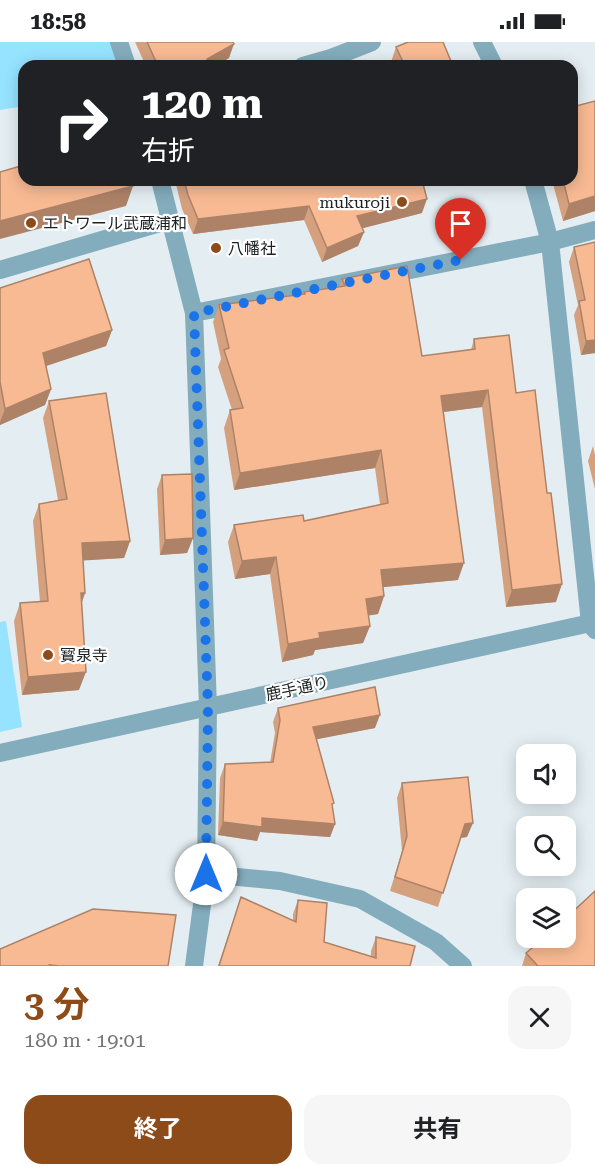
<!DOCTYPE html>
<html lang="ja">
<head>
<meta charset="utf-8">
<style>
  body { margin:0; font-family:"Roboto Serif","Noto Sans JP",serif; background:#f6f6f6; color:#202124; height:100vh; display:flex; flex-direction:column; font-size:22px; white-space:nowrap }
  * { box-sizing:border-box; margin:0 }
  p { font-size:20px; color:#757577 }
  .icon { flex:none; width:33px; height:33px; fill:none; stroke:currentColor; stroke-width:2; stroke-linecap:round; stroke-linejoin:round }
  .map { position:relative; height:924px; overflow:hidden }
  .side { display:flex; flex-direction:column; background:#fff; flex:1 }
  .side>* { flex:none }
  .banner { position:absolute; left:18px; top:18px; width:560px; height:126px; border-radius:18px; box-shadow:0 3px 15px #0003; background:#202124; color:#fff; overflow:hidden }
  .tools { position:absolute; left:516px; top:702px; display:grid; gap:12px }
  .tools a { display:grid; place-items:center; width:60px; height:60px; border-radius:12px; background:#fff; box-shadow:0 3px 15px #0003; font-size:30px }
  .pin { position:absolute; display:grid; place-items:center; width:51px; height:51px; color:#fff; margin:-62px -26px; border-radius:50% 50% 50% 0; rotate:-45deg; box-shadow:0 0 6px #0007 }
  .pin .icon { rotate:45deg }
  .me { position:absolute; width:66px; margin:-33px; rotate:0deg; stroke-linejoin:round; filter:drop-shadow(0 0 4px #0008) }
  .turn { display:flex; align-items:center; gap:21px; height:126px; padding:0 24px; font-size:27px }
  .turn .icon { width:78px; height:78px; stroke-width:2.5 }
  .turn b { display:block; font-size:42px; line-height:51px }
  .round { display:grid; place-items:center; flex:none; width:63px; height:63px; border-radius:18px; background:#f6f6f6 }
  .summary { display:flex; align-items:center; justify-content:space-between; height:102px; padding:0 24px }
  h1 { font-size:36px; font-weight:700; line-height:45px; color:#8d4b1a }
  .primary-button { display:flex; gap:12px; margin-top:auto; padding:12px 24px }
  .primary-button a { flex:1; height:69px; border-radius:18px; background:#8d4b1a; color:#fff; font-size:24px; font-weight:700; line-height:69px; text-align:center }
  .primary-button a+a { background:#f6f6f6; color:#202124 }
  .status { display:flex; justify-content:space-between; align-items:center; height:42px; padding:0 30px; background:#fff; direction:ltr }
  .status svg { height:16px; fill:currentColor }
  .map>svg:first-child { display:block }
  .green { fill:#96e3ff }
  .lines { fill:none; stroke-linecap:round; stroke-linejoin:round }
  .minor { stroke:#83acbc; stroke-width:18 }
  .wall { fill:#d5a07e }
  .shaded-wall { fill:#ae8267 }
  .building { fill:#f8ba93; stroke:#ae8267; stroke-width:1.5 }
  .route { stroke:#1a73e8; stroke-width:10; stroke-dasharray:0 18 }
  .poi-dot { fill:#8d4b1a; stroke:#fff; stroke-width:2 }
  .labels { text-anchor:middle; stroke-width:4.5; stroke-linejoin:round; paint-order:stroke }
  .poi-label { font-size:16px; fill:#1d2122; stroke:#fff; text-anchor:start }
  .street-label { font-size:16px; fill:#1d2122; stroke:#fff }
</style>
</head>
<body>
<div class="status"><b>18:58</b><svg viewBox="0 0 49 12"><path d="M0 12V9h3v3zM5 12V6h3v6zM10 12V3h3v9zM15 12V0h3v12zM26 1h20v11H26zM47 4h2v5h-2z"/></svg></div>
<div class="map">
<svg width="595" height="924" viewBox="0 0 595 924">
  <rect width="100%" height="100%" fill="#e4eef2"/>
  <path class="green" d="M0 0H112L122 24H24V64L0 68Z
    M6 579 22 685 0 690V580Z"/>
  <g class="lines">
    <path class="minor" d="M119 0 127 24
      M482 0 494 24
      M303 24 331 16 372 0
      M160 138 194 271 208 665 206 832 194 924
      M533 138 550 200 590 581 595 588
      M0 228 170 178
      M194 271 550 200 595 188
      M0 711 595 580
      M206 832 280 839 360 857 436 900 463 924"/>
  </g>
  <path class="wall" d="M135 0H233L229 16 215 24H146Z
    M396 5 453 24H393L391 20Z
    M175 138H422V171L362 186 364 190 358 204 322 220 304 178 193 192 182 167Z
    M554 138H572L595 169 563 179 553 142Z
    M574 205 595 311 581 313 574 273 578 263 569 220Z
    M342 237 422 314 471 308 474 297 516 351 556 560 506 565 482 365 444 370 458 538 383 545 384 554 378 572 368 573 370 584 363 601 315 608 313 613 282 620 270 532 235 537 228 500 234 483 304 479 380 462 375 426 234 448 224 386 230 368H232L218 325 221 317 213 280 219 263 303 252 304 250 340 244Z
    M0 246 112 288 106 304 46 324 51 347 45 363 0 383Z
    M49 359 130 499 124 516 83 518 85 551 82 560 79 648 22 653 14 579 20 561 40 560 33 479 39 462 58 458 43 376Z
    M593 404 595 413V447L588 419Z
    M162 433 193 496 187 511 160 513 157 447Z
    M278 666 375 686 316 697 332 765 335 782 330 795 260 790 257 799 218 793 220 736 225 722 270 721 275 691 273 680Z
    M402 741 467 795 460 796 438 865 390 849 402 809 397 756Z
    M241 855 293 878V872L298 858 324 900 371 914V909L376 895 410 924H218Z
    M526 911 595 924H522Z"/>
  <path class="shaded-wall" d="M234 2 229 16 215 24H204L207 17Z
    M133 144 126 164 0 197V179Z
    M595 154V169L563 179 569 162Z
    M427 157 422 171 352 189 357 174Z
    M309 164 304 178 193 192 198 177Z
    M364 190 358 204 322 220 327 206Z
    M112 288 106 304 37 327 43 311Z
    M595 298V311L581 313 586 299Z
    M51 347 45 363 0 383V380L5 367Z
    M488 348 482 365 435 371 441 354Z
    M381 408 375 426 234 448 240 431Z
    M193 496 187 511 160 513 165 498Z
    M130 499 124 516 76 519 82 501Z
    M276 515 270 532 235 537 242 519Z
    M464 521 458 538 374 546 381 528Z
    M562 542 556 560 506 565 512 548Z
    M81 551H85L79 568Z
    M384 554 378 572 360 575 366 557Z
    M370 584 363 601 315 608 313 613 282 620 288 602 319 591Z
    M86 630 79 648 22 653 28 635Z
    M380 673 375 686 308 699 313 685Z
    M262 776 335 782 330 795 260 790 257 799 218 793 223 780Z
    M473 781 467 795 459 796 465 782Z"/>
  <path class="building" d="M147 0H233L234 2 207 17 210 24H158Z
    M408 0H443L453 24H405L396 5Z
    M329 20 330 24H318Z
    M595 59V154L569 162 563 138H572V65Z
    M24 123V138H132L133 144 0 179V130Z
    M184 138H422L427 157 357 174 364 190 327 206 309 164 198 177 188 153Z
    M595 200V298L586 299 579 259 585 258 574 205Z
    M89 217 112 288 43 311 51 347 5 367 0 340V246Z
    M407 224 422 314 475 307 474 297 509 293 516 351 535 348 547 451H551L562 542 512 548 488 348 441 354 464 521 381 528 384 554 366 557 370 584 319 591 320 596 288 602 276 515 242 519 234 483 303 473 304 479 388 461 381 408 240 431 230 368 243 366 224 308 229 306 219 263 305 252 304 250 345 244 342 237Z
    M106 351 130 499 82 501 85 551H81L86 630 28 635 20 561 48 559 39 462 67 457 49 359Z
    M192 432 193 496 165 498 162 433Z
    M375 645 380 673 313 685 334 761 332 762 335 782 262 776V785L223 780 225 722 273 720 280 678 278 666Z
    M468 735 473 781 465 782 443 851 395 835 407 794 402 741Z
    M595 849V924H538L526 911 544 896H566V876Z
    M241 855 296 880 298 858 327 861 324 900 376 916V895L415 904 410 924H219Z
    M93 867 176 873 168 924H60L50 923 51 924H0V907Z"/>
  <g class="lines">
    <path class="route" d="M206 832 208 665 194 271 461 218"/>
  </g>
  <g class="poi-dot">
    <circle cx="402" cy="160" r="6"/>
    <circle cx="31" cy="181" r="6"/>
    <circle cx="216" cy="206" r="6"/>
    <circle cx="48" cy="613" r="6"/>
  </g>
  <g class="labels">
    <g class="poi-label">
      <text x="390" y="166" text-anchor="end">mukuroji</text>
      <text x="43" y="187">エトワール武蔵浦和</text>
      <text x="228" y="212">八幡社</text>
      <text x="60" y="619">寳泉寺</text>
    </g>
    <g class="street-label">
      <text transform="translate(297 646) rotate(-12)" y="6">鹿手通り</text>
    </g>
  </g>
</svg>
<div class="tools">
<a><svg class="icon" aria-label="sound" viewBox="0 0 24 24"><path d="M4 9h4l5-4v14l-5-4H4zM17 9q2 3 0 6"/></svg></a>
<a><svg class="icon" aria-label="search" viewBox="0 0 24 24"><circle cx="10" cy="10" r="6"/><path d="M15 15l6 6"/></svg></a>
<a><svg class="icon" aria-label="layers" viewBox="0 0 24 24"><path d="M12 4l9 5-9 5-9-5zM3 14l9 5 9-5"/></svg></a>
</div>
<div class="pin" style="left:461px;top:218px;background:#d93025"><svg class="icon" aria-label="arrive" viewBox="0 0 24 24"><path d="M6 21V4h12l-3 4 3 4H6"/></svg></div>
<svg class="me" style="left:206px;top:832px" viewBox="-20 -20 40 40"><circle r="19" fill="#fff"/><path d="M0-13L10 11 0 6-10 11z" fill="#1a73e8"/></svg>
<div class="banner">
<div class="turn"><svg class="icon" aria-label="right" viewBox="0 0 24 24"><path d="M7 20v-9h11M14 6l5 5-5 5"/></svg><div><b>120 m</b>右折</div></div>
</div>
</div>
<section class="side">
<div class="summary"><div><h1>3 分</h1><p>180 m · 19:01</p></div><a class="round"><svg class="icon" aria-label="close" viewBox="0 0 24 24"><path d="M6 6l12 12M18 6L6 18"/></svg></a></div>
<div class="primary-button"><a>終了</a><a>共有</a></div>
</section>
</body>
</html>
